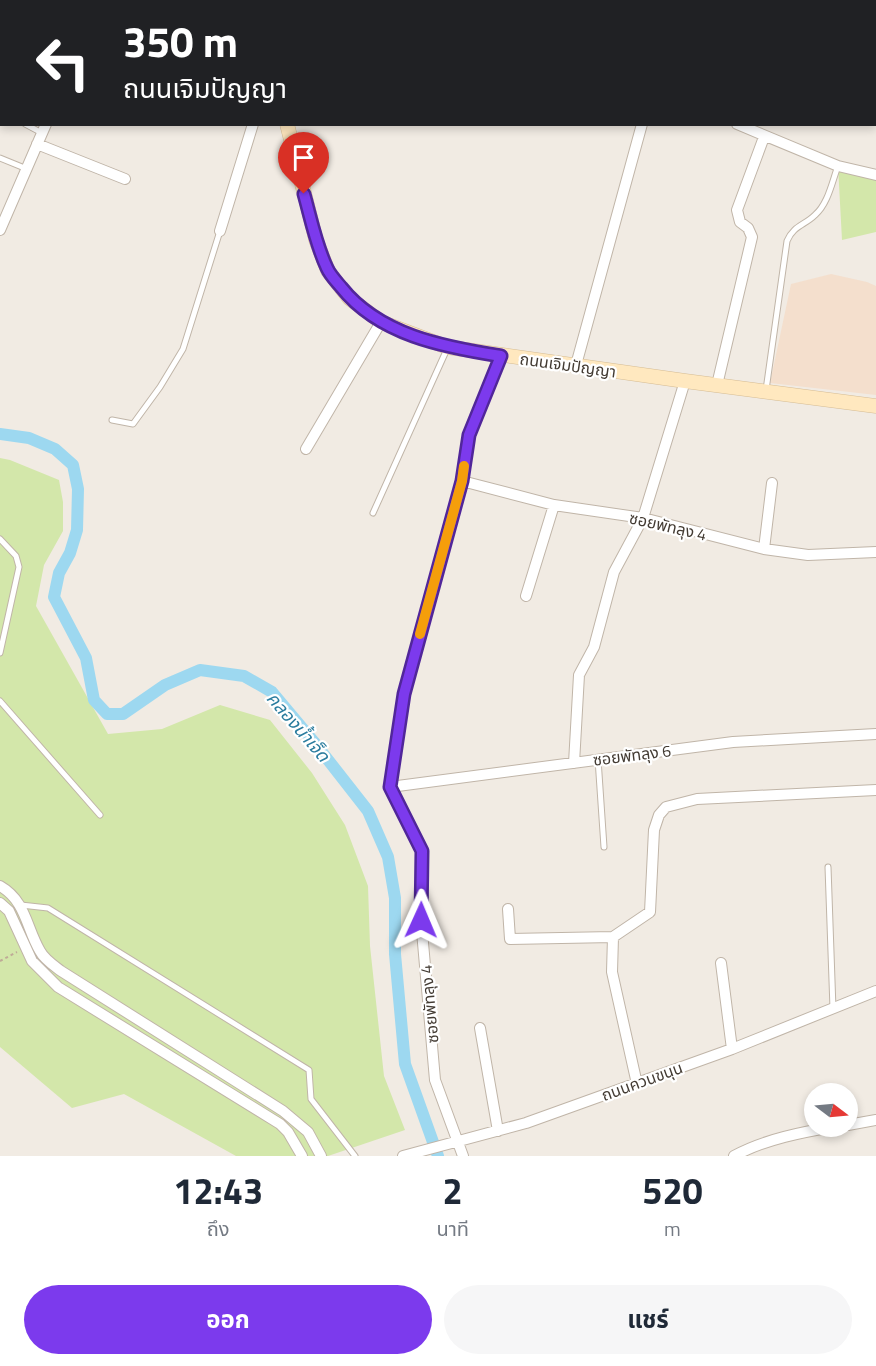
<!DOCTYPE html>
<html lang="th">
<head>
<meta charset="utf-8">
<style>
  body { margin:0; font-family:"Titillium Web","Noto Sans Thai",sans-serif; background:#f6f6f7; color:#1f2937; height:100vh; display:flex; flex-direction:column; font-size:22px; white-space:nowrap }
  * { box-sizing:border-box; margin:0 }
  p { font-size:20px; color:#747a83 }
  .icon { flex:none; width:33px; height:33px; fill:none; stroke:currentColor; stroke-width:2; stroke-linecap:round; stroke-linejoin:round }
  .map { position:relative; height:1156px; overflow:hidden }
  .details { display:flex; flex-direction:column; background:#fff; flex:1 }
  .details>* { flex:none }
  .top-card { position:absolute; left:0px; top:0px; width:876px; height:126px; box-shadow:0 3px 9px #0003; background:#202124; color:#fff; overflow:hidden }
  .needle { width:39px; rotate:106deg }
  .tools { position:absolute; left:804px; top:1083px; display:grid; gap:12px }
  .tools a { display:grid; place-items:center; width:54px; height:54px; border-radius:50%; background:#fff; box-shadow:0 3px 9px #0003; font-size:30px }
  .pin { position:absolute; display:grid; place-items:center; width:51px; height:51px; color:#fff; margin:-62px -26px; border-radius:50% 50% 50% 0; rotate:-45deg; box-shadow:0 0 6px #0007 }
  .pin .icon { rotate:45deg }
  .me { position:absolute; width:66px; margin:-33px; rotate:1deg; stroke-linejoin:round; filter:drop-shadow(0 0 4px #0008) }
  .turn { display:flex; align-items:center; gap:21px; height:126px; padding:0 24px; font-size:27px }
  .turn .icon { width:78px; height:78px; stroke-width:2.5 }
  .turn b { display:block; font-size:42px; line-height:51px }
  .eta { display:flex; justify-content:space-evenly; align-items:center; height:102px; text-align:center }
  .eta b { font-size:36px; font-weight:700; line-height:42px }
  .button { display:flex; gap:12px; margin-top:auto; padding:12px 24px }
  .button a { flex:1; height:69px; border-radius:36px; background:#7c3aed; color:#fff; font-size:24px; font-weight:700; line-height:69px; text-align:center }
  .button a+a { background:#f6f6f7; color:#1f2937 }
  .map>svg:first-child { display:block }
  .commercial { fill:#f4dfcd }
  .education { fill:#ebdecc }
  .green { fill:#d3e7aa }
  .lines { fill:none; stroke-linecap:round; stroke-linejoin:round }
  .canal { stroke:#9dd8f0; stroke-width:12 }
  .lane-casing { stroke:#c0b5a8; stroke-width:7 }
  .street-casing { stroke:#c0b5a8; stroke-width:12 }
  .secondary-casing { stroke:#d5bc94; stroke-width:15 }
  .primary-casing { stroke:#e3ab5f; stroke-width:16 }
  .path { stroke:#bfab97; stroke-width:2; stroke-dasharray:3 3; stroke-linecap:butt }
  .lane { stroke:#fff; stroke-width:5 }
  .street { stroke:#fff; stroke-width:10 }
  .secondary { stroke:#ffe8bf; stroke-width:14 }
  .primary { stroke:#ffd18f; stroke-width:15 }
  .route-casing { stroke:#51269a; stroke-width:15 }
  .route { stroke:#7c3aed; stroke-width:10 }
  .slow { stroke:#f59e0b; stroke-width:10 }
  .labels { text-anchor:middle; stroke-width:4.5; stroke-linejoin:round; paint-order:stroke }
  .street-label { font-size:16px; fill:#433b33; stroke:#fff }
  .water-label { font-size:18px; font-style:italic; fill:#2a7c9e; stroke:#fff }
</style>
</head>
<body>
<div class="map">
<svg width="876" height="1156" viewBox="0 0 876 1156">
  <rect width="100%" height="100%" fill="#f1ebe3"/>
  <path class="commercial" d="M831 274 867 282 876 286V395L770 383 791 284Z"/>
  <path class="education" d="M431 0H578L577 2Z"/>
  <path class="green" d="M838 166 876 175V232L842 240Z
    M0 458 10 460 59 480 63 502V531L44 565 36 606 108 734 162 729 220 705 270 720 312 773 345 825 368 886 370 946 384 1076 405 1130 328 1156H236L124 1094 72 1108 0 1047Z"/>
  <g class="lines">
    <path class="canal" d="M0 434 29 438 55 449 73 465 78 489 77 530 70 553 59 573 54 597 86 658 94 700 107 714H123L165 685 200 670 244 676 272 692 314 742 368 811 388 857 395 898V954L405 1064 438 1156"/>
    <g class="lane-casing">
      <path id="lane" d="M61 2V0
        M566 2V0
        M25 124 42 133
        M0 158 27 169
        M766 390 787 241C793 226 805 225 815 215 828 204 832 182 838 166
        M112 420 133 424 160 387 183 349 220 231
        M373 513 447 349
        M0 539 16 556 19 567 0 653
        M0 701 100 815
        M598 759 604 847
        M828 867 833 1009
        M21 905 48 908 309 1070 311 1099 355 1156"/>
    </g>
    <g class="street-casing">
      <path id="street" d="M118 0 121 2
        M27 2V0
        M99 2 100 0
        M220 2V0
        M700 2V0
        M0 64 2 61
        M737 124 838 166 876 175
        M37 144 125 179
        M0 230 46 124
        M220 231 253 124
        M576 365 642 124
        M717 385 752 237 748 228 740 222 737 210 764 137
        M306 449 381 322
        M462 481 554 505 643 518 764 549 808 555 876 552
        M764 549 772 483
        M526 596 554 505
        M574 763 579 675 594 647 614 572 643 518 685 381
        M390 787 733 742 876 734
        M0 886C26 901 26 927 40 951 44 959 53 965 61 971L283 1111 308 1132 321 1156
        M0 903 9 911 32 961 58 987 280 1124 288 1132 302 1156
        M508 909 510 939 613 937
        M721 963 732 1049
        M480 1028 498 1131
        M637 1084 612 972 613 937 650 912 654 830 659 815 666 807 697 799 876 790
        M848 1125 876 1120
        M403 1156 526 1123 732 1049 876 991
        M463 1156 435 1080 421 920 422 851 390 787 404 694 462 481 469 435 501 356
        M734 1156C765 1139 803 1132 838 1126"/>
    </g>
    <g class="secondary-casing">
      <path id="secondary" d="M255 0V2
        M287 124 316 240 328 271 349 298 381 322 447 347 685 381 876 406"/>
    </g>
    <g class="primary-casing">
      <path id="primary" d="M839 0 840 2
        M874 99 876 103"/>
    </g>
    <path class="path" d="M0 961 17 952"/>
    <use href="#lane" class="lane"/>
    <use href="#street" class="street"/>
    <use href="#secondary" class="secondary"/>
    <use href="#primary" class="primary"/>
  </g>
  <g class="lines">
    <g class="route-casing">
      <path id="route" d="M304 194C311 219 316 245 327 268 330 275 336 281 341 287 379 335 443 347 501 356L469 435 462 481 404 694 390 787 422 851 421 920"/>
    </g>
    <use href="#route" class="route"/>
    <path class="slow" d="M420 634 462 481 464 466"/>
  </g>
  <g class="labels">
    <g class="street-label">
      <text transform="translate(568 365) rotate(8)" y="6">ถนนเจิมปัญญา</text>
      <text transform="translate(668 526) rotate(13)" y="6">ซอยพัทลุง 4</text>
      <text transform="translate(632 755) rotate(-7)" y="6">ซอยพัทลุง 6</text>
      <text transform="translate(429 1004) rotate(-95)" y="6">ซอยพัทลุง 4</text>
      <text transform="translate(642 1081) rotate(-20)" y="6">ถนนควนขนุน</text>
    </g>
    <g class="water-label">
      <text transform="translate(298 727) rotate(49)" y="6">คลองน้ำเจ็ด</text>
    </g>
  </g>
</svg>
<div class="tools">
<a><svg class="needle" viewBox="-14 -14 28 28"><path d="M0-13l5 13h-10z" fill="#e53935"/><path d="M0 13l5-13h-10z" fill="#747a83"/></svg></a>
</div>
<div class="pin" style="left:304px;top:194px;background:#d93025"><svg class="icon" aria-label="arrive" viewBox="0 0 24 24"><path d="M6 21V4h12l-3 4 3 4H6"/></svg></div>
<svg class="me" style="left:421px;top:920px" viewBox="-20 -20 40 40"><path d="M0-17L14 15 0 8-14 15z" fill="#7c3aed" stroke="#fff" stroke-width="4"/></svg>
<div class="top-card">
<div class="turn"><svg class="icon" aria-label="left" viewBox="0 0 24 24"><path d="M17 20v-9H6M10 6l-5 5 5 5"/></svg><div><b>350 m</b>ถนนเจิมปัญญา</div></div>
</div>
</div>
<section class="details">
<div class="eta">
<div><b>12:43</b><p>ถึง</p></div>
<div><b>2</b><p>นาที</p></div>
<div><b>520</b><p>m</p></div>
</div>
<div class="button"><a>ออก</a><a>แชร์</a></div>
</section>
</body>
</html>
